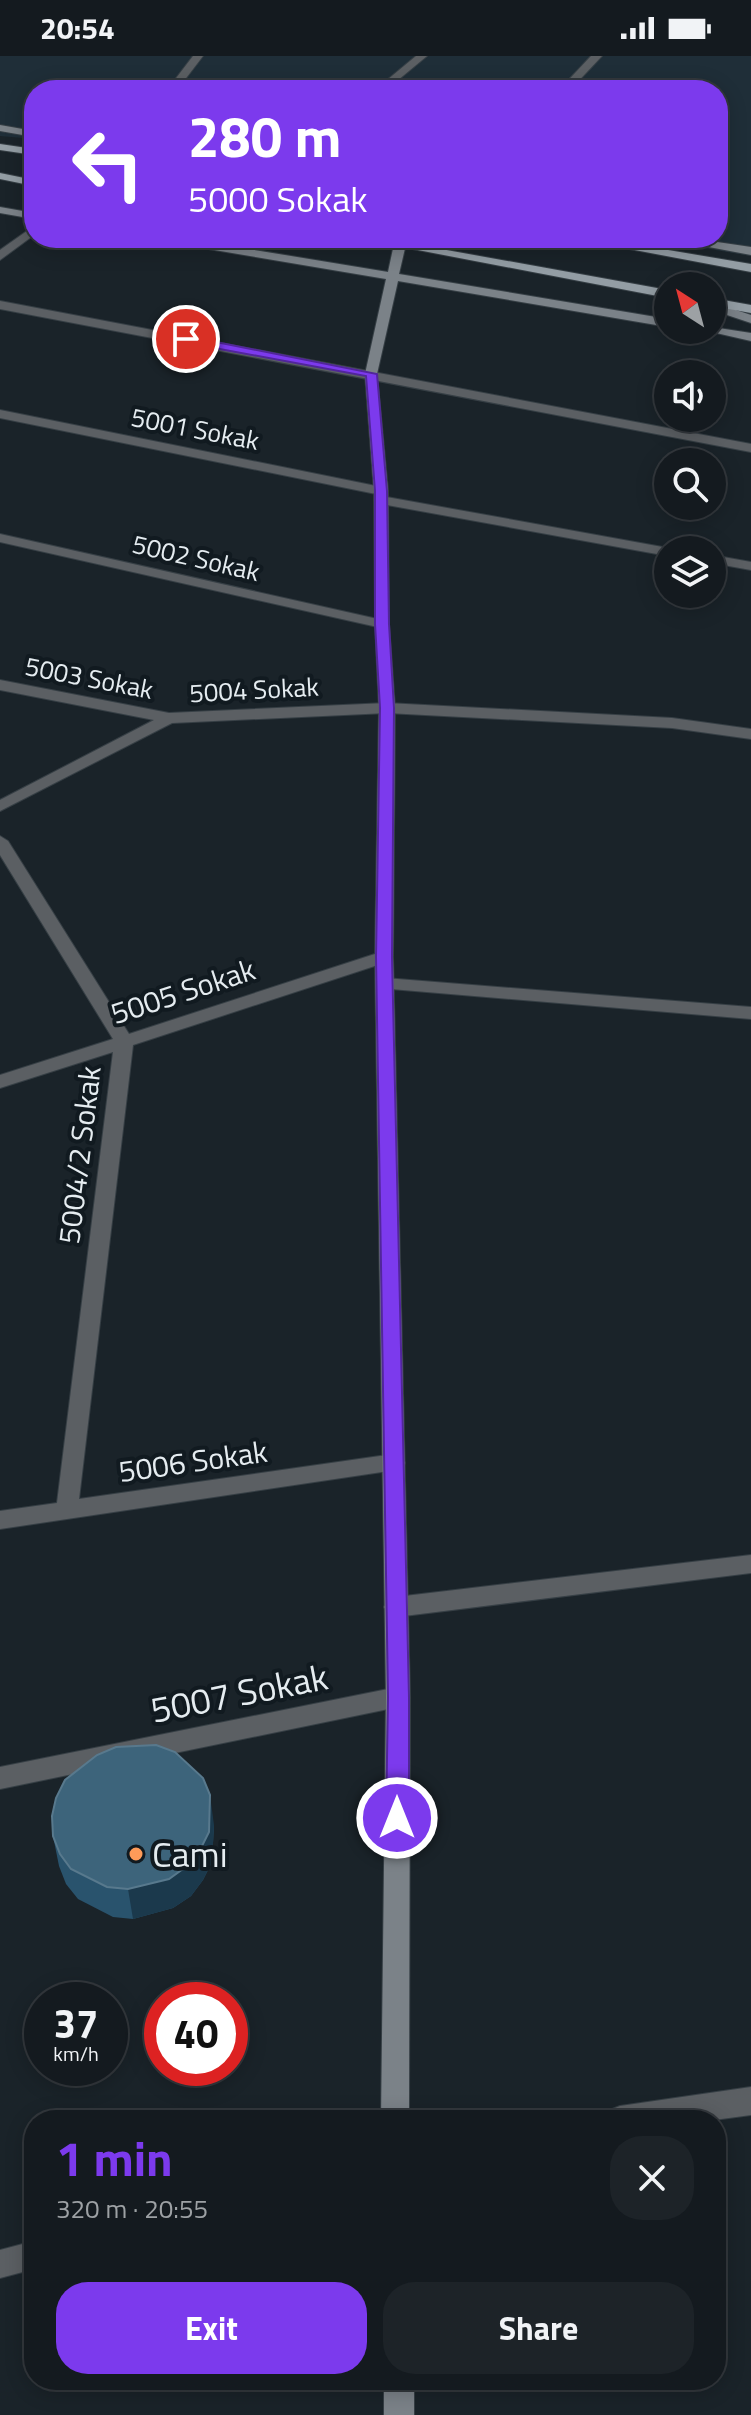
<!DOCTYPE html>
<html lang="en">
<head>
<meta charset="utf-8">
<style>
  body { margin:0; font-family:"Titillium Web",sans-serif; background:#1d2328; color:#f1f3f6; height:100vh; display:flex; flex-direction:column; font-size:30px; white-space:nowrap }
  * { box-sizing:border-box; margin:0 }
  p { font-size:26px; color:#9da1a4 }
  .icon { flex:none; width:44px; height:44px; fill:none; stroke:currentColor; stroke-width:2; stroke-linecap:round; stroke-linejoin:round }
  .map { position:relative; flex:1; overflow:hidden }
  .side { position:absolute; left:24px; top:2054px; width:702px; height:280px; display:flex; flex-direction:column; background:#141a1f; border-radius:32px; box-shadow:0 4px 20px #0003,0 0 0 2px #33383d }
  .side>* { flex:none }
  .banner { position:absolute; left:24px; top:24px; width:704px; height:168px; border-radius:32px; box-shadow:0 4px 20px #0003,0 0 0 2px #33383d; background:#7c3aed; color:#fff; overflow:hidden }
  .needle { width:52px; rotate:324deg }
  .buttons { position:absolute; left:654px; top:216px; display:grid; gap:16px }
  .buttons a { display:grid; place-items:center; width:72px; height:72px; border-radius:50%; background:#141a1f; box-shadow:0 4px 20px #0003,0 0 0 2px #33383d; font-size:40px }
  .speed { position:absolute; left:24px; top:1926px; display:flex; gap:16px; font-size:40px; font-weight:700; text-align:center }
  .speed>* { display:grid; place-content:center; width:104px; height:104px; border-radius:50%; background:#141a1f; box-shadow:0 4px 20px #0003,0 0 0 2px #33383d; line-height:1 }
  .speed small { font-size:20px; font-weight:400 }
  .speed .limit { border:12px solid #d22; background:#fff; color:#111 }
  .pin { position:absolute; display:grid; place-items:center; width:68px; height:68px; color:#fff; margin:-34px; border:4px solid #fff; border-radius:50%; box-shadow:0 2px 8px #0007 }
  .me { position:absolute; width:88px; margin:-44px; rotate:0deg; stroke-linejoin:round; filter:drop-shadow(0 0 6px #0008) }
  .turn { display:flex; align-items:center; gap:28px; height:168px; padding:0 32px; font-size:36px }
  .turn .icon { width:104px; height:104px; stroke-width:2.5 }
  .turn b { display:block; font-size:56px; line-height:68px }
  .round { display:grid; place-items:center; flex:none; width:84px; height:84px; border-radius:32px; background:#1d2328 }
  .summary { display:flex; align-items:center; justify-content:space-between; height:136px; padding:0 32px }
  h1 { font-size:48px; font-weight:700; line-height:60px; color:#7c3aed }
  .primary-button { display:flex; gap:16px; margin-top:auto; padding:16px 32px }
  .primary-button a { flex:1; height:92px; border-radius:32px; background:#7c3aed; color:#fff; font-size:32px; font-weight:700; line-height:92px; text-align:center }
  .primary-button a+a { background:#1d2328; color:#f1f3f6 }
  .status { display:flex; justify-content:space-between; align-items:center; height:56px; padding:0 40px; background:#141a1f; direction:ltr }
  .status svg { height:22px; fill:currentColor }
  .map>svg:first-child { display:block }
  .built { fill:#1f2e38 }
  .lines { fill:none; stroke-linecap:round; stroke-linejoin:round }
  .street-casing { stroke:#363f45; stroke-width:2 }
  .secondary-casing { stroke:#363f45; stroke-width:2 }
  .primary-casing { stroke:#363f45; stroke-width:2 }
  .street { fill:#5b5f63; fill-rule:evenodd }
  .secondary { fill:#7b8288; fill-rule:evenodd }
  .primary { fill:#939da4; fill-rule:evenodd }
  .wall { fill:#29536d }
  .shaded-wall { fill:#1b394c }
  .building { fill:#3d647b; stroke:#58798d; stroke-width:2 }
  .route { fill:#7c3aed; stroke:#51269a; stroke-width:2 }
  .poi-dot { fill:#fe9b59; stroke:#111a20; stroke-width:3 }
  .labels { text-anchor:middle; stroke-width:8; stroke-linejoin:round; paint-order:stroke }
  .far-street-label { font-size:26px; fill:#e5ecf0; stroke:#111a20 }
  .street-label { font-size:30px; fill:#e5ecf0; stroke:#111a20 }
  .near-street-label { font-size:36px; fill:#e5ecf0; stroke:#111a20 }
  .near-poi-label { font-size:36px; fill:#e5ecf0; stroke:#111a20; text-anchor:start }
</style>
</head>
<body>
<div class="status"><b>20:54</b><svg viewBox="0 0 49 12"><path d="M0 12V9h3v3zM5 12V6h3v6zM10 12V3h3v9zM15 12V0h3v12zM26 1h20v11H26zM47 4h2v5h-2z"/></svg></div>
<div class="map">
<svg width="751" height="2359" viewBox="0 0 751 2359">
  <rect width="100%" height="100%" fill="#1a2329"/>
  <path class="built" d="M0 0H751V200L644 182H718V34H34V83L0 80Z"/>
  <g class="lines">
    <g class="street-casing">
      <path id="street" d="M193 0H203L177 34H167Z
        M416 0H427L386 34H375Z
        M591 0H602L570 34H559Z
        M34 170V179L0 204V194Z
        M0 245 751 388V396L0 253Z
        M0 354 381 431 388 435 381 439 0 362Z
        M381 440 668 492 674 494H668V500L376 447 374 444Z
        M0 478 382 564 389 568 382 572 0 486Z
        M712 499 751 506V514L712 507Z
        M0 624 169 657 387 647 672 662 751 673V683L672 672 387 657 172 667 0 755V744L154 664 0 634Z
        M0 780 8 785 129 978 378 897H390L393 901 390 905 133 989 79 1443 394 1398 402 1401 405 1407 402 1413 0 1473V1455L57 1447 113 996 0 1032V1019L113 983 0 799Z
        M385 922 751 951V963L379 932 376 928Z
        M751 1499V1517L396 1561 388 1558 384 1551 388 1544 396 1541Z
        M398 1631 406 1634 410 1641 406 1648 398 1651 0 1733V1711Z
        M751 2031V2059L714 2064H606L610 2054 620 2050Z
        M34 2185V2213L0 2222V2194Z"/>
    </g>
    <g class="secondary-casing">
      <path id="secondary" d="M0 69 34 75V81L0 75Z
        M0 151 34 157V163L0 157Z
        M155 182H182L388 216 394 188 400 184 406 188 399 218 668 263V271L398 225 377 318 388 435 389 568 395 652 393 901 410 1641 409 2064H381L386 1641 375 901 379 652 375 568 374 435 365 318 386 223 161 185Z
        M661 182H690L751 191V199Z
        M712 246 751 259V267L712 254Z
        M712 271 751 277V285L703 274H712Z
        M384 2324H414V2359H384Z"/>
    </g>
    <g class="primary-casing">
      <path id="primary" d="M0 88 34 93V99L0 94Z
        M0 117 34 124V130L0 123Z
        M355 182H380L668 234V242Z
        M571 182H597L751 208V216Z
        M712 242 751 249V257L712 250Z"/>
    </g>
    <use href="#street" class="street"/>
    <use href="#secondary" class="secondary"/>
    <use href="#primary" class="primary"/>
  </g>
  <path class="wall" d="M214 1769 212 1806 203 1824 191 1840 173 1852 133 1863 113 1861 78 1843 66 1828 59 1810 53 1780Z"/>
  <path class="shaded-wall" d="M210 1739 214 1769 212 1806 203 1824 191 1840 173 1852 133 1863 128 1833Z"/>
  <path class="building" d="M156 1689 175 1696 203 1722 210 1739 209 1776 200 1794 187 1810 169 1823 128 1833 107 1831 71 1813 60 1798 53 1780 52 1760 56 1742 65 1724 97 1699 116 1691Z"/>
  <path class="route" d="M186 280 377 318 387 435 389 568 394 652 392 901 409 1641V1762L405 1769 397 1772 389 1769 386 1762 388 1641 376 901 380 652 375 568V435L366 320 182 286 180 283Z"/>
  <circle class="poi-dot" cx="136" cy="1798" r="8"/>
  <g class="labels">
    <g class="far-street-label">
      <text transform="translate(195 373) rotate(11)" y="9">5001 Sokak</text>
      <text transform="translate(196 502) rotate(13)" y="9">5002 Sokak</text>
      <text transform="translate(89 622) rotate(11)" y="9">5003 Sokak</text>
      <text transform="translate(254 634) rotate(-3)" y="9">5004 Sokak</text>
    </g>
    <g class="street-label">
      <text transform="translate(183 936) rotate(-18)" y="10">5005 Sokak</text>
      <text transform="translate(80 1099) rotate(-83)" y="10">5004/2 Sokak</text>
      <text transform="translate(193 1406) rotate(-8)" y="10">5006 Sokak</text>
    </g>
    <g class="near-street-label">
      <text transform="translate(239 1637) rotate(-11)" y="13">5007 Sokak</text>
    </g>
    <g class="near-poi-label">
      <text x="152" y="1811">Cami</text>
    </g>
  </g>
</svg>
<div class="buttons">
<a><svg class="needle" viewBox="-14 -14 28 28"><path d="M0-13l5 13h-10z" fill="#e53935"/><path d="M0 13l5-13h-10z" fill="#9da1a4"/></svg></a>
<a><svg class="icon" aria-label="sound" viewBox="0 0 24 24"><path d="M4 9h4l5-4v14l-5-4H4zM17 9q2 3 0 6"/></svg></a>
<a><svg class="icon" aria-label="search" viewBox="0 0 24 24"><circle cx="10" cy="10" r="6"/><path d="M15 15l6 6"/></svg></a>
<a><svg class="icon" aria-label="layers" viewBox="0 0 24 24"><path d="M12 4l9 5-9 5-9-5zM3 14l9 5 9-5"/></svg></a>
</div>
<div class="speed"><div>37<small>km/h</small></div><div class="limit">40</div></div>
<div class="pin" style="left:186px;top:283px;background:#d93025"><svg class="icon" aria-label="arrive" viewBox="0 0 24 24"><path d="M6 21V4h12l-3 4 3 4H6"/></svg></div>
<svg class="me" style="left:397px;top:1762px" viewBox="-20 -20 40 40"><circle r="17" fill="#7c3aed" stroke="#fff" stroke-width="3"/><path d="M0-11L8 9 0 5-8 9z" fill="#fff"/></svg>
<div class="banner">
<div class="turn"><svg class="icon" aria-label="left" viewBox="0 0 24 24"><path d="M17 20v-9H6M10 6l-5 5 5 5"/></svg><div><b>280 m</b>5000 Sokak</div></div>
</div>
<section class="side">
<div class="summary"><div><h1>1 min</h1><p>320 m · 20:55</p></div><a class="round"><svg class="icon" aria-label="close" viewBox="0 0 24 24"><path d="M6 6l12 12M18 6L6 18"/></svg></a></div>
<div class="primary-button"><a>Exit</a><a>Share</a></div>
</section>
</div>
</body>
</html>
